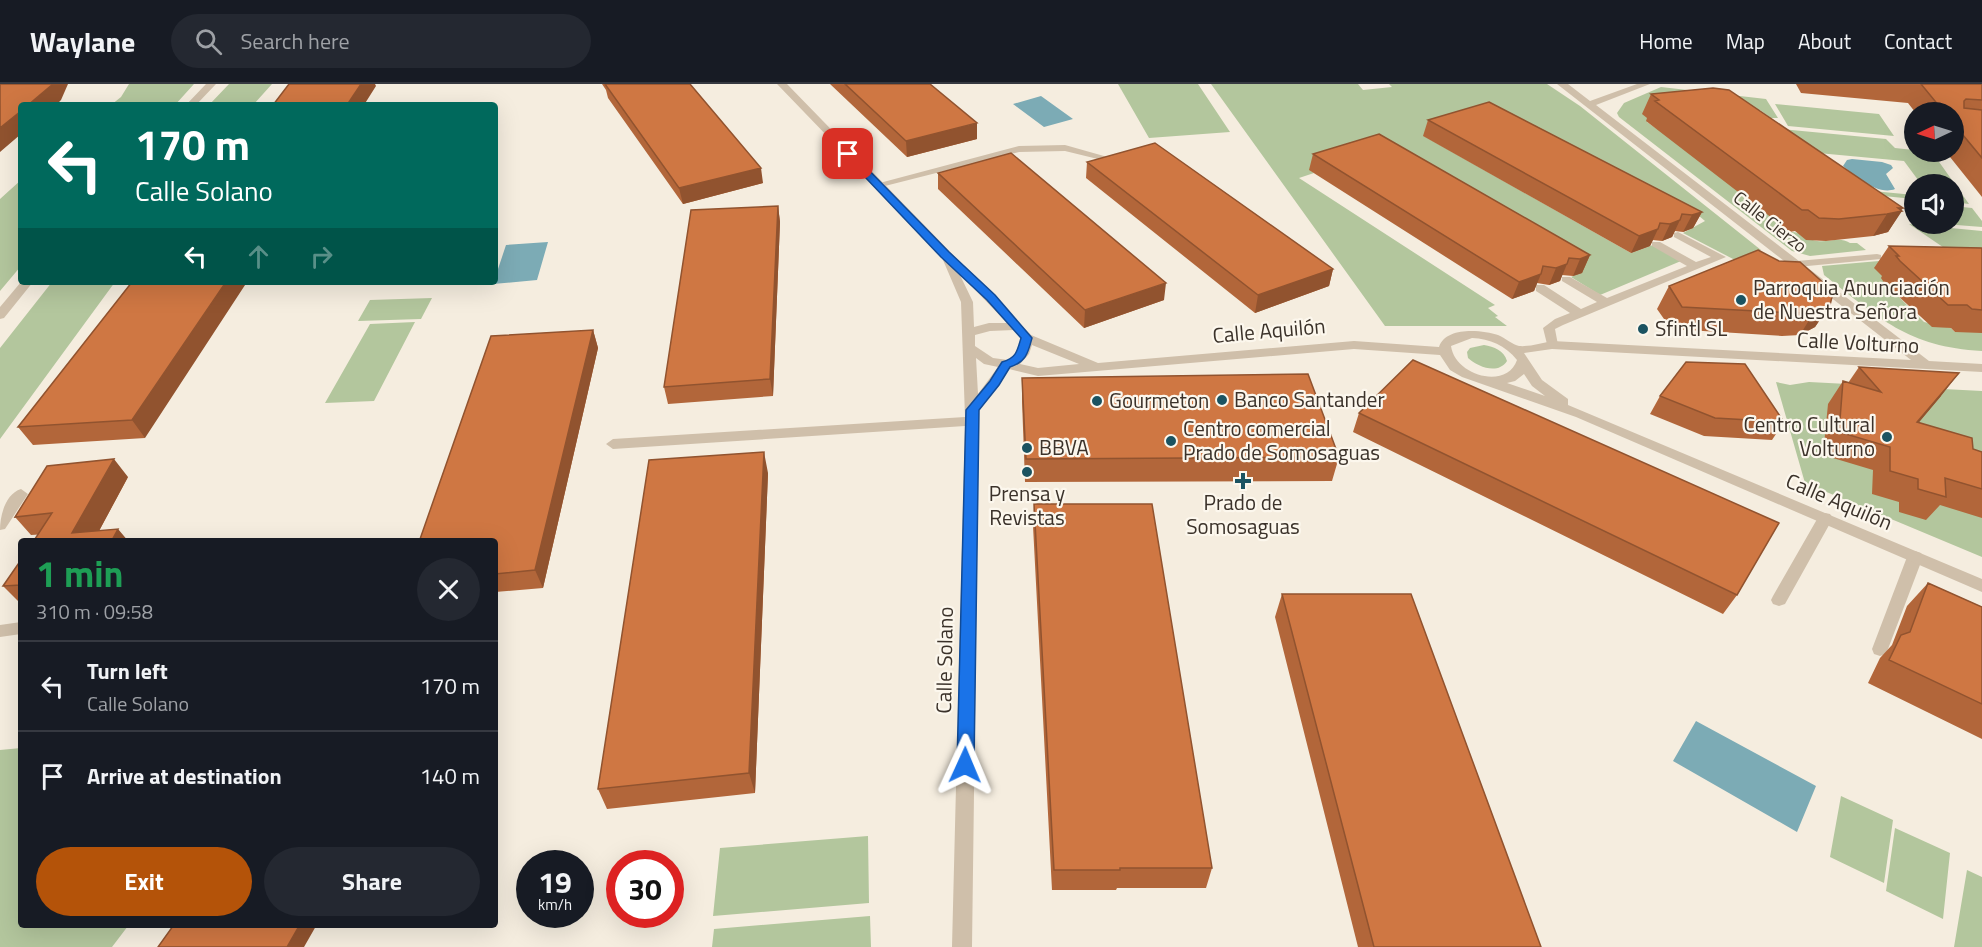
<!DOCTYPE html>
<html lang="en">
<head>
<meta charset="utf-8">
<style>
  body { margin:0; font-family:"Titillium Web",sans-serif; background:#242831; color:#f1f3f6; height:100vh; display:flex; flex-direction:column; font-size:22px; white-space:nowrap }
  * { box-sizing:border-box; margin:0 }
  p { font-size:20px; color:#9ea1a6 }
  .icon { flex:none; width:33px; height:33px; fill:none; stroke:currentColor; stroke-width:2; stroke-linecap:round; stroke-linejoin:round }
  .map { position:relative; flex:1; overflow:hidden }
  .details { position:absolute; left:18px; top:454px; width:480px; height:390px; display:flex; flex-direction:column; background:#171b24; border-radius:6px; box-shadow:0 6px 24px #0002 }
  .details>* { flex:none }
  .banner { position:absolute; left:18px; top:18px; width:480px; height:183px; border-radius:6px; box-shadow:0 6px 24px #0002; background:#00695c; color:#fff; overflow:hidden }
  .needle { width:39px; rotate:266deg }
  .tools { position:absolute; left:1904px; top:18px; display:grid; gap:12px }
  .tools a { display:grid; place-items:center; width:60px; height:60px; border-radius:50%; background:#171b24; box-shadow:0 6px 24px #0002; font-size:30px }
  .speed { position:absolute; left:516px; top:766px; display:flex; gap:12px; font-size:30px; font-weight:700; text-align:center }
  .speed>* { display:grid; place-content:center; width:78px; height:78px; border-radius:50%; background:#171b24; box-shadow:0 6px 24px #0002; line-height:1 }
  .speed small { font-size:15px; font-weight:400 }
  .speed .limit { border:9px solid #d22; background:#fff; color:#111 }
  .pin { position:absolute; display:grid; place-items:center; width:51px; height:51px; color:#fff; margin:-26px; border-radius:12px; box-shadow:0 3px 9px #0006 }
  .me { position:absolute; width:66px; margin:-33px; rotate:1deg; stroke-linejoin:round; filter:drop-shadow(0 0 4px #0008) }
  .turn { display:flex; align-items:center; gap:21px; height:126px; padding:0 18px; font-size:27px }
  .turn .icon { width:78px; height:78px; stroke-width:2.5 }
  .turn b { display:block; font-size:42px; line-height:51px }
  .lanes { display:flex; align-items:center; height:57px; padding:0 18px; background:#0003; justify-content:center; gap:30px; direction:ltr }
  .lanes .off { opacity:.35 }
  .round { display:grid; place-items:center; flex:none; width:63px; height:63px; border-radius:32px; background:#242831 }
  .head { display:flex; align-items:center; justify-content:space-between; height:102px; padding:0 18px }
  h1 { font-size:36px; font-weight:700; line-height:45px; color:#1e9e55 }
  .button { display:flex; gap:12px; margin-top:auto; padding:12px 18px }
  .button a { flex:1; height:69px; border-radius:36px; background:#b45309; color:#fff; font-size:24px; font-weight:700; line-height:69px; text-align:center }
  .button a+a { background:#242831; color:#f1f3f6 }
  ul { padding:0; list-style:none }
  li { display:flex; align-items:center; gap:18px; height:90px; padding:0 18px; border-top:2px solid #363941 }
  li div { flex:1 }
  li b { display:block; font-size:22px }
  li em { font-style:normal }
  header { display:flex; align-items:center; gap:36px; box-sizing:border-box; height:84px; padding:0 30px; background:#171b24; border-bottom:2px solid #363941 }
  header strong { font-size:28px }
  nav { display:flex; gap:33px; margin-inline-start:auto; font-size:21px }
  .search { width:420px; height:54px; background:#242831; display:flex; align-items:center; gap:15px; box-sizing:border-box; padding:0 21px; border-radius:33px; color:#9ea1a6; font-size:22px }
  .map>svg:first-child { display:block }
  .green { fill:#b3c69d }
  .water { fill:#7cabb5 }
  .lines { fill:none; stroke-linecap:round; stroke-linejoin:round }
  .service { fill:#cfbfaa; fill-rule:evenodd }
  .minor { fill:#cfbfaa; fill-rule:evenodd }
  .wall { fill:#b2663a }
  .shaded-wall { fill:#91532f }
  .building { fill:#cf7743; stroke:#91532f; stroke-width:1.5 }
  .route { fill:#1a73e8; stroke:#114b97; stroke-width:1.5 }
  .poi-dot { fill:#1b5361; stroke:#fcf7ed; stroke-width:2 }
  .labels { text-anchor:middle; stroke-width:4.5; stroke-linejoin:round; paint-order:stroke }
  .far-street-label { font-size:18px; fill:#3b322a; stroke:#fcf7ed }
  .poi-label { font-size:21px; fill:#3b322a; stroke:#fcf7ed; text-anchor:start }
  .street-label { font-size:21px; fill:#3b322a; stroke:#fcf7ed }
</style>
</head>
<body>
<header>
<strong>Waylane</strong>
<div class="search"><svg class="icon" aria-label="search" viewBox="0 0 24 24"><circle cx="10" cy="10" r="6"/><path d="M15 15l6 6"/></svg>Search here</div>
<nav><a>Home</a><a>Map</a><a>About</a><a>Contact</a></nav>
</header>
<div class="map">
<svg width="1982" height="863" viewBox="0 0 1982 863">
  <rect width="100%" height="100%" fill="#f5eddf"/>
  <path class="green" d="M129 0H194L175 21H111L121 13Z
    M229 0H272L253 21H209Z
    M1118 0H1198L1230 48 1149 54Z
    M1211 0H1358L1363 6 1392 3 1389 0H1547L1580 22 1761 166 1735 176 1683 149 1705 137 1686 121 1424 52 1631 169 1653 161 1681 177 1600 211 1571 193 1581 188 1310 86 1314 89 1299 94 1495 221 1488 224 1498 232 1495 233 1507 242H1385Z
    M1661 3 1766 15 1778 34H1771L1760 26 1647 38 1657 45H1661L1790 148C1800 147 1807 155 1817 157 1829 159 1839 152 1850 159H1857L1866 166 1810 172 1792 167 1619 33 1617 29 1624 19Z
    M1775 20 1879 30 1894 52 1788 42Z
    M1781 45 1886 55 1895 64 1932 68 1969 120 1953 118V100H1921L1904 77 1818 69 1873 107 1914 111V115L1863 110Z
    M21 96V182L0 207V115Z
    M1953 122 1972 124 1982 137V143L1944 140H1953Z
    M1909 140 1982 147V173L1956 172Z
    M1879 177 1890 185 1884 194 1886 200 1924 238 1951 244 1955 248H1979L1982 245V267C1908 263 1879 234 1824 191L1822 182Z
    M52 198H115L0 355V264Z
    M432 214 421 235 358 237 370 216Z
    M415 238 374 317 325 319 370 240Z
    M1484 261C1494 263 1504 266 1507 277 1498 291 1478 283 1468 274L1467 268 1470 264Z
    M1776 298 1790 301 1809 298 1982 307V473L1805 399Z
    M21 664V842H128L112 863H0V666Z
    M1841 712 1893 736 1884 799 1830 773Z
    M1895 744 1950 769 1943 835 1886 807Z
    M868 752 869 819 713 832 720 764Z
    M1967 786 1982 793V863H1954Z
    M870 832 871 863H712L714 845Z"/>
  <path class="water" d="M1041 12 1073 35 1044 43 1013 20Z
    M1852 75 1882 78 1891 81 1893 84 1886 90 1895 105C1878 112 1855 92 1843 82L1847 76Z
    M548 158 537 196 493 200 506 161Z
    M1696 637 1816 702 1797 748 1673 677Z"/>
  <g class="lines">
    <path class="service" d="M1065 61 1111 74 1106 77 1065 67 1019 68 877 104 872 101 1019 62Z
      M1678 148 1726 173 1563 241 1555 245 1558 261 1556 264H1548L1543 244 1555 235 1570 229 1536 207V201H1544L1581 225 1597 218 1562 197V193H1570L1607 214 1687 182 1652 162V158H1660L1696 178 1711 173 1674 153V149Z
      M1877 170 1881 171V175L1797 183 1791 180 1797 177Z
      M1825 429 1830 430 1833 434 1785 520 1779 522 1773 520 1771 516 1773 512 1820 430Z
      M1915 467 1921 469 1923 473 1888 565 1886 570 1880 572 1874 570 1872 565 1907 473 1909 469Z"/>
    <path class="minor" d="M206 0H216L196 21H186Z
      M777 0H787L1031 251 1098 279 1354 257 1439 263C1446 242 1482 246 1498 251 1505 254 1513 261 1519 262 1529 263 1542 259 1552 257L1911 276 1557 0H1568L1590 17 1637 0H1650L1596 21 1929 277 1982 280V288L1552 265 1524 269 1542 296 1568 315V321L1982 495V508L1576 333 1462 293 1450 286 1440 271 1354 265 1038 292 1009 285 979 327 972 863H952L965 342 613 365 606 360 613 355 965 333 961 218 940 169ZM959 189 1007 239H989L974 243 973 218ZM1014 246 1021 254C1019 264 1016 271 1008 276L993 274 975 262V251L990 247ZM1472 254C1490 255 1505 261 1517 276 1507 306 1455 292 1451 262ZM1032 261 1079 280 1038 284 1020 280 1029 270ZM976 274 984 280 998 283 978 310ZM1524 290 1532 302 1545 312 1507 299 1515 297Z
      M21 198H33L4 234 0 235V223Z
      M21 405 28 410 5 445 0 446C0 432 5 410 21 405Z
      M21 538V550L0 553V541Z"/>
  </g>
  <path class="wall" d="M602 0H690L763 99 683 120 608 14 606 6Z
    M830 0H930L977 55 907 73Z
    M1796 0H1982V113L1946 68H1953V28H1915L1908 19 1801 9Z
    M1651 10 1903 124 1888 148 1873 152 1826 157 1806 156 1795 147 1790 148 1646 37 1647 34 1642 30Z
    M1428 36 1702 128 1693 144 1683 148 1675 147 1672 153 1662 157 1653 156 1650 162 1631 169 1423 52Z
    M1313 70 1590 171 1582 189 1573 192 1562 191 1560 197 1549 201 1537 199 1534 207 1512 215 1309 86Z
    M1087 78 1333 185 1329 202 1255 229 1086 94Z
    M938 89 1164 216 1084 244 938 105Z
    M778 122 780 138 773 312 668 320 664 303Z
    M1889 162 1982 164V249L1955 248 1951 244 1932 243 1885 200 1881 194 1882 192 1874 184Z
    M132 198 145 354 33 361 18 343Z
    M1669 202 1830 221 1815 243 1800 251 1782 252 1671 245 1657 225Z
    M593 246 598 264 543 504 495 508V458Z
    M1859 283 1941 312 1918 339 1973 365 1982 368V434L1940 421 1926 436 1899 428V418L1872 410 1873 386 1823 371 1828 320 1843 297 1848 299Z
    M1022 294 1339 373 1332 397 1025 398 1022 317Z
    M1660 312 1784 338 1772 356 1704 352 1650 330Z
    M1359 329 1737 511 1723 530 1353 348Z
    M768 389 755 709 607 725 598 705Z
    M128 393 99 447 31 451 15 433Z
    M1034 420 1212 784 1206 804H1117L1116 806H1052L1033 442Z
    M21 476V520L3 502Z
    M1928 499 1982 523V655L1868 599 1880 574 1892 561 1907 522Z
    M1282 510 1541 863H1358L1275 533Z"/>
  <path class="shaded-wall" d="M53 0H68L61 16 56 21H28Z
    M361 0H375L376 2 364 21H347Z
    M21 27V50L0 68V44Z
    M977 39V55L907 73 906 57Z
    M761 84 763 99 683 120 679 104Z
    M778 122 780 138 773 312 770 295Z
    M1902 127 1888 148 1873 152 1887 130Z
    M1702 128 1693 144 1683 148 1692 131Z
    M1680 136 1672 153 1662 157 1670 140Z
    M1658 145 1650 162 1631 169 1639 152Z
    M1590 171 1582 189 1573 192 1580 175Z
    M1567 180 1560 197 1549 201 1556 184Z
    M1333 185 1329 202 1255 229 1258 211Z
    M1541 190 1534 207 1512 215 1519 198Z
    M226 198H247L145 354 132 336Z
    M1166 199 1164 216 1084 244 1085 226Z
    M1830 221 1815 243 1800 251 1814 228Z
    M593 246 598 264 543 504 535 486Z
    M1959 289 1941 312 1900 361 1917 338Z
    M764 368 768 389 755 709 749 689Z
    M114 375 128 393 93 458 72 449Z
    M118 445 129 458H111Z
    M299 842H316L304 863H287Z"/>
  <path class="building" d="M0 0H53L28 21H21V27L0 44Z
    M289 0H361L347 21H273Z
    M605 0H690L761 84 679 104Z
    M845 0H930L977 39 906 57Z
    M1921 0H1982V16L1966 15 1964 17V24L1982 26V74L1953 39V28H1944Z
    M1713 4 1729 6 1903 124H1898L1902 127 1887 130 1839 135 1819 134 1808 126H1802L1655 17 1659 16 1651 10Z
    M1489 18 1702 128 1692 131 1682 130 1680 136 1670 140 1660 139 1658 145 1639 152 1428 36Z
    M1379 50 1590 171 1580 175 1569 174 1567 180 1556 184 1543 182 1541 190 1519 198 1313 70Z
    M1155 59 1333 185 1258 211 1087 78Z
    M1011 69 1166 199 1085 226 938 89Z
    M778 122 770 295 664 303 691 126Z
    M1889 162 1982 164V226L1972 225 1967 221H1948L1900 177 1896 172H1899Z
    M1758 166 1779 177 1800 178 1828 203 1832 213 1830 221 1814 228 1796 229 1682 223 1669 202Z
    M132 198H226L132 336 18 343Z
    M593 246 535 486 495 490V458H419L491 252Z
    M1413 276 1779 439 1737 511 1359 329Z
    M1686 278 1745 280 1784 338 1715 334 1660 312Z
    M1859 283 1959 289 1917 338 1972 354 1973 365 1982 368V405L1945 394 1946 413 1918 405V395L1890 387V363L1839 348 1843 297 1881 308Z
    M1308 290 1339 373 1026 375 1022 294Z
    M764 368 749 689 598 705 649 376Z
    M114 375 72 449 118 445 111 458H33L52 429 15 433 47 382Z
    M1034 420H1152L1212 784H1120V786H1054Z
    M21 476V501L3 502Z
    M1928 499 1982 523V620L1889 576 1901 551 1910 548Z
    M1282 510H1411L1541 863H1374Z
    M173 842H299L287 863H158Z"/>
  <path class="route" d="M845 68H851L949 168 995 211 1032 254C1028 269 1026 278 1010 283L999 301 979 326 974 681 971 686 965 688 959 686 957 681 966 326 990 297 1002 278C1016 274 1017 268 1021 254L987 216 941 173 845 72Z"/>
  <g class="poi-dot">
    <circle cx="1741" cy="216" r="6"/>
    <circle cx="1643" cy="245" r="6"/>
    <circle cx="1222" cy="316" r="6"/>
    <circle cx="1097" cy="317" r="6"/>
    <circle cx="1887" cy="353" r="6"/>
    <circle cx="1171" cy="357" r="6"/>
    <circle cx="1027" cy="364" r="6"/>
    <circle cx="1027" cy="388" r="6"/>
    <path d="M1240 388h6v6h6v6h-6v6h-6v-6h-6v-6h6z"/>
  </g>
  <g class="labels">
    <g class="far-street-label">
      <text transform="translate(1770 138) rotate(38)" y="6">Calle Cierzo</text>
    </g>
    <g class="poi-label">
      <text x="1753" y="211">Parroquia Anunciación<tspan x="1753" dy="24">de Nuestra Señora</tspan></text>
      <text x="1655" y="252">Sfintl SL</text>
      <text x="1234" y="323">Banco Santander</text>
      <text x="1109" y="324">Gourmeton</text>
      <text x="1875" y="348" text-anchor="end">Centro Cultural<tspan x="1875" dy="24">Volturno</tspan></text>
      <text x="1183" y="352">Centro comercial<tspan x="1183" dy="24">Prado de Somosaguas</tspan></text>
      <text x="1039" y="371">BBVA</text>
      <text x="1027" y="417" text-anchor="middle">Prensa y<tspan x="1027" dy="24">Revistas</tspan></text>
      <text x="1243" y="426" text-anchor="middle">Prado de<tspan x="1243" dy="24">Somosaguas</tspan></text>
    </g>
    <g class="street-label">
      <text transform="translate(1269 247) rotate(-5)" y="7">Calle Aquilón</text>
      <text transform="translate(1858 259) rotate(3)" y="7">Calle Volturno</text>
      <text transform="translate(1839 418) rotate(23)" y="7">Calle Aquilón</text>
      <text transform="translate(945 576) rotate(-89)" y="7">Calle Solano</text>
    </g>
  </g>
</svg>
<div class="tools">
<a><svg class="needle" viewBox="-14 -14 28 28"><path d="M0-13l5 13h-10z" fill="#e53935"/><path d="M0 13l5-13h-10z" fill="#9ea1a6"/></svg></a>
<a><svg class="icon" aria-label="sound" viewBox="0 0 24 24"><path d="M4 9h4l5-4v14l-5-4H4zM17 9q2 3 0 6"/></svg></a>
</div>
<div class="speed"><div>19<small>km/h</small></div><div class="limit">30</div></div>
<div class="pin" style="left:848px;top:70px;background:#d93025"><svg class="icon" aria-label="arrive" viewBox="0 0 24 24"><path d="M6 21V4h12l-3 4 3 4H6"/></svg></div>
<svg class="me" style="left:965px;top:681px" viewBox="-20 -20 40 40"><path d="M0-17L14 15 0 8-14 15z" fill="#1a73e8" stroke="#fff" stroke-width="4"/></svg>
<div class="banner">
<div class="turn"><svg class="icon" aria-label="left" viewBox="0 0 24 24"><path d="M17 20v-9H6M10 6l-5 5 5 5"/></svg><div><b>170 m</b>Calle Solano</div></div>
<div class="lanes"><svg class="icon" aria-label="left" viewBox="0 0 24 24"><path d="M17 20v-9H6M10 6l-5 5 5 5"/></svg><svg class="icon off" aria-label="ahead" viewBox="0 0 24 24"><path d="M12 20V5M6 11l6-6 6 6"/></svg><svg class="icon off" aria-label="right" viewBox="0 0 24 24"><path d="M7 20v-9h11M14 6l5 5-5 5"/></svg></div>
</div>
<section class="details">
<div class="head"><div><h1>1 min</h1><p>310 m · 09:58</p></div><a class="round"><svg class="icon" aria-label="close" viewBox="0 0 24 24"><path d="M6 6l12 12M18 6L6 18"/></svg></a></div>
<ul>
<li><svg class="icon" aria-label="left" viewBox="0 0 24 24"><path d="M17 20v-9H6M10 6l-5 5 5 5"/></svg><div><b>Turn left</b><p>Calle Solano</p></div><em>170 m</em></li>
<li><svg class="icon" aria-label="arrive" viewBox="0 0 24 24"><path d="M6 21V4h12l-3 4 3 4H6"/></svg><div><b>Arrive at destination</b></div><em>140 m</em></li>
</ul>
<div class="button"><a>Exit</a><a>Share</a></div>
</section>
</div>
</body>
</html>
